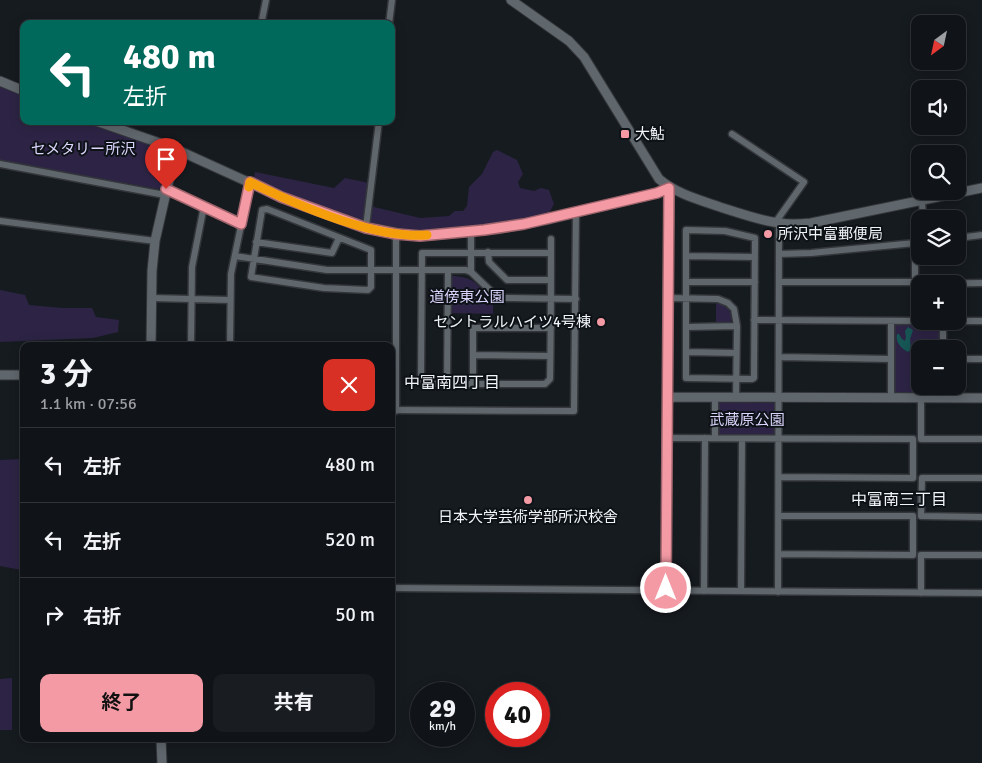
<!DOCTYPE html>
<html lang="ja">
<head>
<meta charset="utf-8">
<style>
  body { margin:0; font-family:Signika,"Noto Sans JP",sans-serif; background:#191d21; color:#f1f3f6; height:100vh; display:flex; flex-direction:column; font-size:19px; white-space:nowrap }
  * { box-sizing:border-box; margin:0 }
  p { font-size:16px; color:#9c9ea2 }
  .icon { flex:none; width:28px; height:28px; fill:none; stroke:currentColor; stroke-width:2; stroke-linecap:round; stroke-linejoin:round }
  .map { position:relative; flex:1; overflow:hidden }
  .sheet { position:absolute; left:20px; top:342px; width:375px; height:400px; display:flex; flex-direction:column; background:#101418; border-radius:10px; box-shadow:0 2px 12px #0003,0 0 0 1px #303337 }
  .sheet>* { flex:none }
  .banner { position:absolute; left:20px; top:20px; width:375px; height:105px; border-radius:10px; box-shadow:0 2px 12px #0003,0 0 0 1px #303337; background:#00695c; color:#fff; overflow:hidden }
  .needle { width:32px; rotate:213deg }
  .tools { position:absolute; left:911px; top:15px; display:grid; gap:10px }
  .tools a { display:grid; place-items:center; width:55px; height:55px; border-radius:10px; background:#101418; box-shadow:0 2px 12px #0003,0 0 0 1px #303337; font-size:25px }
  .speed { position:absolute; left:410px; top:682px; display:flex; gap:10px; font-size:25px; font-weight:700; text-align:center }
  .speed>* { display:grid; place-content:center; width:65px; height:65px; border-radius:50%; background:#101418; box-shadow:0 2px 12px #0003,0 0 0 1px #303337; line-height:1 }
  .speed small { font-size:12px; font-weight:400 }
  .speed .limit { border:8px solid #d22; background:#fff; color:#111 }
  .pin { position:absolute; display:grid; place-items:center; width:42px; height:42px; color:#fff; margin:-51px -21px; border-radius:50% 50% 50% 0; rotate:-45deg; box-shadow:0 0 5px #0007 }
  .pin .icon { rotate:45deg }
  .me { position:absolute; width:55px; margin:-28px; rotate:0deg; stroke-linejoin:round; filter:drop-shadow(0 0 4px #0008) }
  .turn { display:flex; align-items:center; gap:18px; height:105px; padding:0 20px; font-size:22px }
  .turn .icon { width:65px; height:65px; stroke-width:2.5 }
  .turn b { display:block; font-size:35px; line-height:42px }
  .round { display:grid; place-items:center; flex:none; width:52px; height:52px; border-radius:10px; background:#191d21 }
  .summary { display:flex; align-items:center; justify-content:space-between; height:85px; padding:0 20px }
  h1 { font-size:30px; font-weight:700; line-height:38px }
  .button { display:flex; gap:10px; margin-top:auto; padding:10px 20px }
  .button a { flex:1; height:58px; border-radius:10px; background:#f49aa5; color:#111; font-size:20px; font-weight:700; line-height:58px; text-align:center }
  .button a+a { background:#191d21; color:#f1f3f6 }
  ul { padding:0; list-style:none }
  li { display:flex; align-items:center; gap:15px; height:75px; padding:0 20px; border-top:1px solid #303337 }
  li div { flex:1 }
  li b { display:block; font-size:19px }
  li em { font-style:normal }
  .map>svg:first-child { display:block }
  .green { fill:#2d2445 }
  .water { fill:#165654 }
  .lines { fill:none; stroke-linecap:round; stroke-linejoin:round }
  .street-casing { stroke:#33363a; stroke-width:9 }
  .secondary-casing { stroke:#33363a; stroke-width:11 }
  .street { stroke:#5f666c; stroke-width:6 }
  .secondary { stroke:#5f666c; stroke-width:9 }
  .route-casing { stroke:#9f646b; stroke-width:12 }
  .route { stroke:#f49aa5; stroke-width:9 }
  .slow { stroke:#f59e0b; stroke-width:9 }
  .poi-dot { fill:#f49aa5; stroke:#0d1217; stroke-width:2 }
  .labels { text-anchor:middle; stroke-width:4; stroke-linejoin:round; paint-order:stroke }
  .poi-label { font-size:15px; fill:#f1f5f9; stroke:#0d1217; text-anchor:start }
  .park-label { font-size:15px; fill:#dcd4fc; stroke:#0d1217 }
  .neighbourhood-label { font-size:16px; fill:#f1f5f9; stroke:#0d1217 }
</style>
</head>
<body>
<div class="map">
<svg width="982" height="763" viewBox="0 0 982 763">
  <rect width="100%" height="100%" fill="#161b20"/>
  <path class="green" d="M0 85 24 95V121H88L167 149 169 155 161 187 159 189 0 162Z
    M497 150 517 160 523 174 518 182 520 188 534 191 541 188 549 190 554 204 548 215 527 221 463 229 408 231 372 224 339 214 282 193 254 179 255 172 334 188 345 178 369 183 367 200 374 207 420 218 449 216 455 211H463L467 206 469 187 482 174 493 152Z
    M450 276C475 276 477 285 493 301V314L450 313Z
    M0 290 25 295 29 305 62 308H92L96 317 119 320 118 332 93 338 0 342Z
    M718 303C728 306 733 312 731 323L716 322V304Z
    M895 323 939 324 941 325V349H920V386H940V394H893V325Z
    M717 402 777 403V435L718 436Z
    M24 459V568L22 570 0 566V460Z
    M12 678V730H0V679Z"/>
  <path class="water" d="M908 327 913 330 910 339 911 349 908 352C901 348 895 342 897 334H899L902 339 905 341 906 337 905 331Z"/>
  <g class="lines">
    <g class="street-casing">
      <path id="street" d="M262 20 266 0
        M389 24 392 0
        M732 134 804 182 775 223
        M0 164 165 195
        M166 189 241 224
        M922 200 923 219
        M267 209 371 250V287L368 290 324 288 251 277 262 210Z
        M0 221 155 241
        M366 227 379 121
        M686 230 725 231 755 238 754 378 752 379 686 378Z
        M471 232V272L494 294 505 298 576 299
        M396 234V411
        M958 238 982 235
        M551 239C551 286 551 332 550 379L545 384H425L421 379 422 253H551
        M256 242 332 253 339 238
        M488 252 489 262 507 280H551
        M779 254 811 253 915 243V282H780
        M235 256 327 270H466L471 272
        M687 256 755 257
        M687 282H755
        M923 284 982 283
        M152 298 230 300
        M668 298 718 299 728 303 734 309 737 326 736 397
        M754 320 928 321
        M958 321H982
        M687 327 737 326
        M191 346 192 267 204 206
        M230 346 231 274 250 182
        M943 349V321
        M687 352 736 353
        M473 355 550 356
        M779 357 891 359
        M958 359H982
        M447 384 448 270
        M473 384V328H551
        M891 398V321
        M921 398V439H982
        M943 398V386
        M391 410 574 411 576 212
        M667 438 913 439V478L779 477
        M715 438V397
        M982 478H922L921 516 982 517
        M778 554 913 555V516H779
        M391 588 982 593
        M704 591 705 438
        M741 591 742 439
        M778 592 779 223
        M921 593V555H982"/>
    </g>
    <g class="secondary-casing">
      <path id="secondary" d="M511 0 569 41 584 57 659 179C678 195 701 200 723 208 742 214 761 221 780 223 791 225 801 224 811 223L982 188
        M0 81 24 91
        M96 121 171 147 281 197 328 214 366 227 407 235 420 236 498 229 550 219 657 193 669 188
        M151 346 152 271 155 241 176 149
        M0 375H24
        M667 397 982 398
        M666 591 669 188
        M161 739 162 763"/>
    </g>
    <use href="#street" class="street"/>
    <use href="#secondary" class="secondary"/>
  </g>
  <g class="lines">
    <g class="route-casing">
      <path id="route" d="M166 189 241 224 250 182 281 197 366 228 396 234 420 236 484 230 524 224 657 193 669 188 666 588"/>
    </g>
    <use href="#route" class="route"/>
    <path class="slow" d="M249 187 250 182C297 205 375 239 427 235"/>
  </g>
  <g class="poi-dot">
    <rect x="620" y="129" width="10" height="10" rx="2.5"/>
    <circle cx="768" cy="234" r="5"/>
    <circle cx="601" cy="322" r="5"/>
    <circle cx="528" cy="500" r="5"/>
  </g>
  <g class="labels">
    <g class="poi-label">
      <text x="635" y="139">大鮎</text>
      <text x="778" y="239">所沢中富郵便局</text>
      <text x="591" y="327" text-anchor="end">セントラルハイツ4号棟</text>
      <text x="528" y="522" text-anchor="middle">日本大学芸術学部所沢校舎</text>
    </g>
    <g class="park-label">
      <text x="83" y="154">セメタリー所沢</text>
      <text x="467" y="302">道傍東公園</text>
      <text x="747" y="425">武蔵原公園</text>
    </g>
    <g class="neighbourhood-label">
      <text x="452" y="388">中富南四丁目</text>
      <text x="899" y="505">中富南三丁目</text>
    </g>
  </g>
</svg>
<div class="tools">
<a><svg class="needle" viewBox="-14 -14 28 28"><path d="M0-13l5 13h-10z" fill="#e53935"/><path d="M0 13l5-13h-10z" fill="#9c9ea2"/></svg></a>
<a><svg class="icon" aria-label="sound" viewBox="0 0 24 24"><path d="M4 9h4l5-4v14l-5-4H4zM17 9q2 3 0 6"/></svg></a>
<a><svg class="icon" aria-label="search" viewBox="0 0 24 24"><circle cx="10" cy="10" r="6"/><path d="M15 15l6 6"/></svg></a>
<a><svg class="icon" aria-label="layers" viewBox="0 0 24 24"><path d="M12 4l9 5-9 5-9-5zM3 14l9 5 9-5"/></svg></a>
<a>+</a>
<a>−</a>
</div>
<div class="speed"><div>29<small>km/h</small></div><div class="limit">40</div></div>
<div class="pin" style="left:166px;top:189px;background:#d93025"><svg class="icon" aria-label="arrive" viewBox="0 0 24 24"><path d="M6 21V4h12l-3 4 3 4H6"/></svg></div>
<svg class="me" style="left:666px;top:588px" viewBox="-20 -20 40 40"><circle r="17" fill="#f49aa5" stroke="#fff" stroke-width="3"/><path d="M0-11L8 9 0 5-8 9z" fill="#fff"/></svg>
<div class="banner">
<div class="turn"><svg class="icon" aria-label="left" viewBox="0 0 24 24"><path d="M17 20v-9H6M10 6l-5 5 5 5"/></svg><div><b>480 m</b>左折</div></div>
</div>
<section class="sheet">
<div class="summary"><div><h1>3 分</h1><p>1.1 km · 07:56</p></div><a class="round" style="background:#d93025;color:#fff"><svg class="icon" aria-label="close" viewBox="0 0 24 24"><path d="M6 6l12 12M18 6L6 18"/></svg></a></div>
<ul>
<li><svg class="icon" aria-label="left" viewBox="0 0 24 24"><path d="M17 20v-9H6M10 6l-5 5 5 5"/></svg><div><b>左折</b></div><em>480 m</em></li>
<li><svg class="icon" aria-label="left" viewBox="0 0 24 24"><path d="M17 20v-9H6M10 6l-5 5 5 5"/></svg><div><b>左折</b></div><em>520 m</em></li>
<li><svg class="icon" aria-label="right" viewBox="0 0 24 24"><path d="M7 20v-9h11M14 6l5 5-5 5"/></svg><div><b>右折</b></div><em>50 m</em></li>
</ul>
<div class="button"><a>終了</a><a>共有</a></div>
</section>
</div>
</body>
</html>
